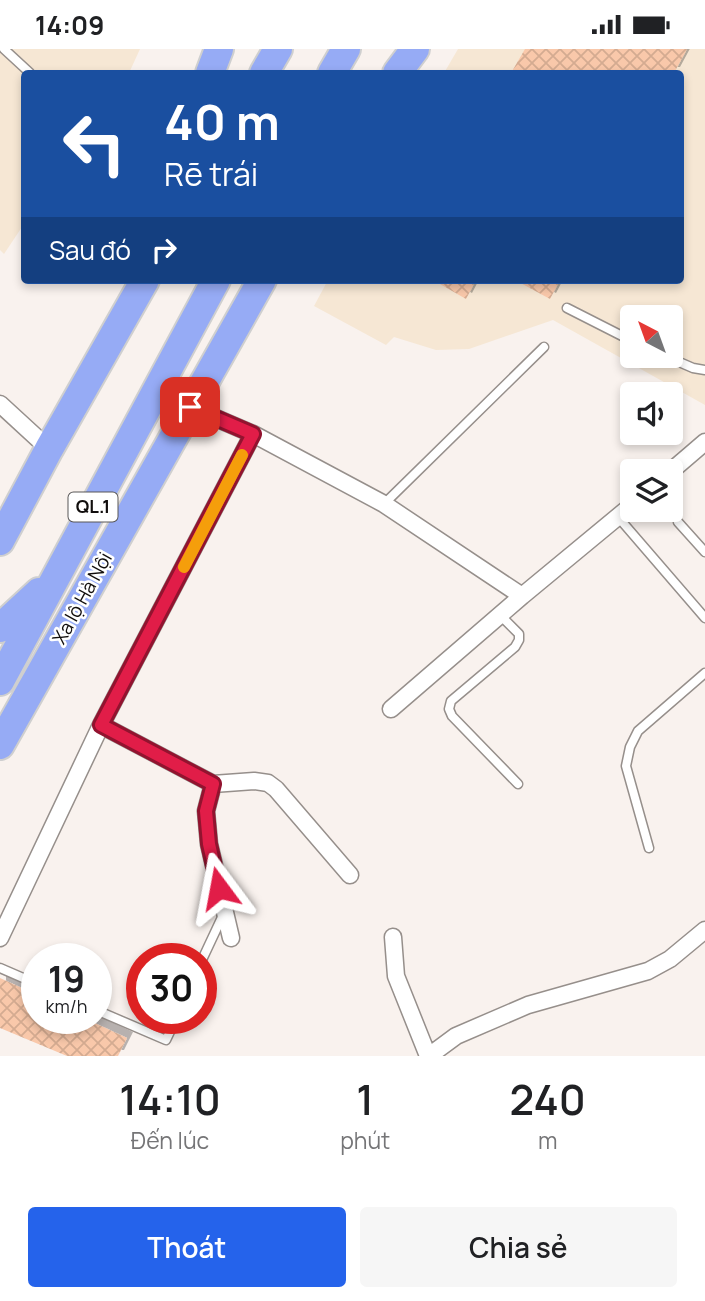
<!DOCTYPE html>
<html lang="vi">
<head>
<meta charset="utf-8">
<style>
  body { margin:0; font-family:Manrope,sans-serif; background:#f6f6f6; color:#202124; height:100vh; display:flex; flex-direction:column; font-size:26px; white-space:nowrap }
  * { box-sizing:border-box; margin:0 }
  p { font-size:23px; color:#757577 }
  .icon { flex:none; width:38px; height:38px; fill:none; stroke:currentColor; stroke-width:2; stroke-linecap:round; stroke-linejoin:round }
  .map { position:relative; height:1007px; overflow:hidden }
  .panel { display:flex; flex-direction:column; background:#fff; flex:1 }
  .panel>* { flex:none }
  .top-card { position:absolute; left:21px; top:21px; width:663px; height:214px; border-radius:7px; box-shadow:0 4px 10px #0003; background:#1a4fa0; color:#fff; overflow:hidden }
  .needle { width:46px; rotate:319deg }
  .buttons { position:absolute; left:620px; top:256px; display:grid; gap:14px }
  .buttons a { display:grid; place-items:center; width:63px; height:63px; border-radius:7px; background:#fff; box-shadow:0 4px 10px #0003; font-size:35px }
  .speed { position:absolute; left:21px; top:894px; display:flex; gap:14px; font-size:35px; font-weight:700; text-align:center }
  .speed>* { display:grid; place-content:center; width:91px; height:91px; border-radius:50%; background:#fff; box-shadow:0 4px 10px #0003; line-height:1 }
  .speed small { font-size:18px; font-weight:400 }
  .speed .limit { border:10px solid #d22; background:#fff; color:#111 }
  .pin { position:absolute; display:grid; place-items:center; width:60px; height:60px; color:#fff; margin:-30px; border-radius:14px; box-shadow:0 4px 10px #0006 }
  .me { position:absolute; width:77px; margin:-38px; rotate:347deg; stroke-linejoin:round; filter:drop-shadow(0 0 5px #0008) }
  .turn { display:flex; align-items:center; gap:24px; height:147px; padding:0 28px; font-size:32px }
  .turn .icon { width:91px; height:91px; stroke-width:2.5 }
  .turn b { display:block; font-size:49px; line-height:60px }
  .then { display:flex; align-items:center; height:66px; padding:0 28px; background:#0003; gap:14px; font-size:26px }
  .eta { display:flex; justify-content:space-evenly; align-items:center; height:119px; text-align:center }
  .eta b { font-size:42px; font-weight:600; line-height:49px }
  .cta { display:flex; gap:14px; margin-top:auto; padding:14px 28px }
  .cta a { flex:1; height:80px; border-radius:7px; background:#2563eb; color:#fff; font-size:28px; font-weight:600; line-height:80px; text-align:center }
  .cta a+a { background:#f6f6f6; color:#202124 }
  .status { display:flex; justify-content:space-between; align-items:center; height:49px; padding:0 35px; background:#fff; direction:ltr }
  .status svg { height:19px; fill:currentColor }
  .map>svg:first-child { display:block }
  .industrial { fill:#f6e7d4; fill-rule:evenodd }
  .building { fill:url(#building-cross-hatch); filter:url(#shadow) }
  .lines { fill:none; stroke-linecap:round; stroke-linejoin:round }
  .lane-casing { stroke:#968f8b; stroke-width:11 }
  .street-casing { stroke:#968f8b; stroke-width:19 }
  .highway-casing { stroke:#cfcfcf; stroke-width:32 }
  .lane { stroke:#fff; stroke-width:8 }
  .street { stroke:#fff; stroke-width:16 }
  .highway { stroke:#96abf5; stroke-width:28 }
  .route-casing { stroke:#92132f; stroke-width:18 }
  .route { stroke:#e11d48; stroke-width:12 }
  .slow { stroke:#f59e0b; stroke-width:12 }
  .labels { text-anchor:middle; stroke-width:5; stroke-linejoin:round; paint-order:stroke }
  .shield { fill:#fff; stroke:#585656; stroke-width:2 }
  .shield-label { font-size:18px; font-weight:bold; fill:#110e0d }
  .street-label { font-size:19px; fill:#110e0d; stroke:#fff }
</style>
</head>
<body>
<div class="status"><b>14:09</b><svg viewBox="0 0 49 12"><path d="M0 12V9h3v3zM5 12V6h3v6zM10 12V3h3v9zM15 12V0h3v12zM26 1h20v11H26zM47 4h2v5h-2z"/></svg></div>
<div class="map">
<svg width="705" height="1007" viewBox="0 0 705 1007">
  <defs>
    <pattern id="building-cross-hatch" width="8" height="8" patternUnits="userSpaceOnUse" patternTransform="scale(1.75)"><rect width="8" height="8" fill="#f9c8aa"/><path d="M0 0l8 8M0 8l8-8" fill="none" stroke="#d4ab91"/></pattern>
    <filter id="shadow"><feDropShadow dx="6" dy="-6" stdDeviation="0" flood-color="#0004"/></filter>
  </defs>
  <rect width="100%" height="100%" fill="#f9f2ee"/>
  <path class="industrial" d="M0 0H140L129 24H24V175L4 205 0 201Z
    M458 0H705V356L553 271 469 300 436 301 394 288 386 296 314 257 328 231H681V24H444ZM632 268H670V306H632Z"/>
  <path class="building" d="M525 0H687L674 24H511Z
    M433 231H476L466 250Z
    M515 231H560L550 250Z
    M0 929 37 946V970H86L127 989 118 1007H67L0 979Z"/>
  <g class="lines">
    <g class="lane-casing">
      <path id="lane" d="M4 0 30 24
        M567 259 632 292
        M663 306 693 319 705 321
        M384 455 544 298
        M618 468 705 569
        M678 473 705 503
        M500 566 519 585V591L515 598 451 652 449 660 452 667 518 735
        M649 799 626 717 630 698 638 682 705 624
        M201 913 224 864
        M0 919 37 935
        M96 961 166 991 176 970"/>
    </g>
    <g class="street-casing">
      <path id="street" d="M0 355 49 400
        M190 358 253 385 384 455 522 547 632 456
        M670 423 705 393
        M391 660 522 547
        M101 676 213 735 254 732 268 734 276 740 350 826
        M213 735 206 762 209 795 231 889
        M393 888 396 927 428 1007
        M0 889 101 676 253 385
        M429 1007 456 987 528 956 648 922 670 910 705 881"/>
    </g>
    <g class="highway-casing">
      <path id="highway" d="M210 24 219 0
        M264 24 278 0
        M332 24 346 0
        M397 24 415 0
        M0 492 49 400 145 231
        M0 579 39 543
        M0 632 216 231
        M0 696 262 231"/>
    </g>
    <use href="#lane" class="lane"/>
    <use href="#street" class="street"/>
    <use href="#highway" class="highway"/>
  </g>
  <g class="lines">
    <g class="route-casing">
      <path id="route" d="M190 358 253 385 101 676 213 735 206 762 209 795 219 839"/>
    </g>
    <use href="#route" class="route"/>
    <path class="slow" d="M184 518 242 406"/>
  </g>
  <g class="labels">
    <rect class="shield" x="68.5" y="443.5" width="49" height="29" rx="5"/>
    <g class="shield-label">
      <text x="93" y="464">QL.1</text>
    </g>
    <g class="street-label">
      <text transform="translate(82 549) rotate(-61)" y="7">Xa lộ Hà Nội</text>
    </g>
  </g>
</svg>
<div class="buttons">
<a><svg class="needle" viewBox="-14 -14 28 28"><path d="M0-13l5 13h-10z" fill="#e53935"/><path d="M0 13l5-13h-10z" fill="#757577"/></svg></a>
<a><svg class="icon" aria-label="sound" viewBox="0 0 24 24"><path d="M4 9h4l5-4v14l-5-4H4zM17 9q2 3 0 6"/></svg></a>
<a><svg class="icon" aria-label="layers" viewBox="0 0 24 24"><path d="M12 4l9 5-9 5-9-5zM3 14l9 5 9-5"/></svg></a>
</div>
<div class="speed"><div>19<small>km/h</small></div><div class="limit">30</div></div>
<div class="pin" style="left:190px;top:358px;background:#d93025"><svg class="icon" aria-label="arrive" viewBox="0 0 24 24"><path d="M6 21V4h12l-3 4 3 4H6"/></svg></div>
<svg class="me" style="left:219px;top:839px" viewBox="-20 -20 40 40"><path d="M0-17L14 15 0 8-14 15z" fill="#e11d48" stroke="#fff" stroke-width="4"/></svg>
<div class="top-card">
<div class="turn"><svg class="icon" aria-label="left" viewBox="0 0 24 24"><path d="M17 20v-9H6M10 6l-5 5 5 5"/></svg><div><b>40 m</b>Rẽ trái</div></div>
<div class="then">Sau đó<svg class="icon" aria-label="right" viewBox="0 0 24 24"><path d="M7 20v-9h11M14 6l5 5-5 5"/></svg></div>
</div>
</div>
<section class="panel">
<div class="eta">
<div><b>14:10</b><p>Đến lúc</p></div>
<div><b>1</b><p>phút</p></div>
<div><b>240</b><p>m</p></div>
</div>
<div class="cta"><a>Thoát</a><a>Chia sẻ</a></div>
</section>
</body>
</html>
